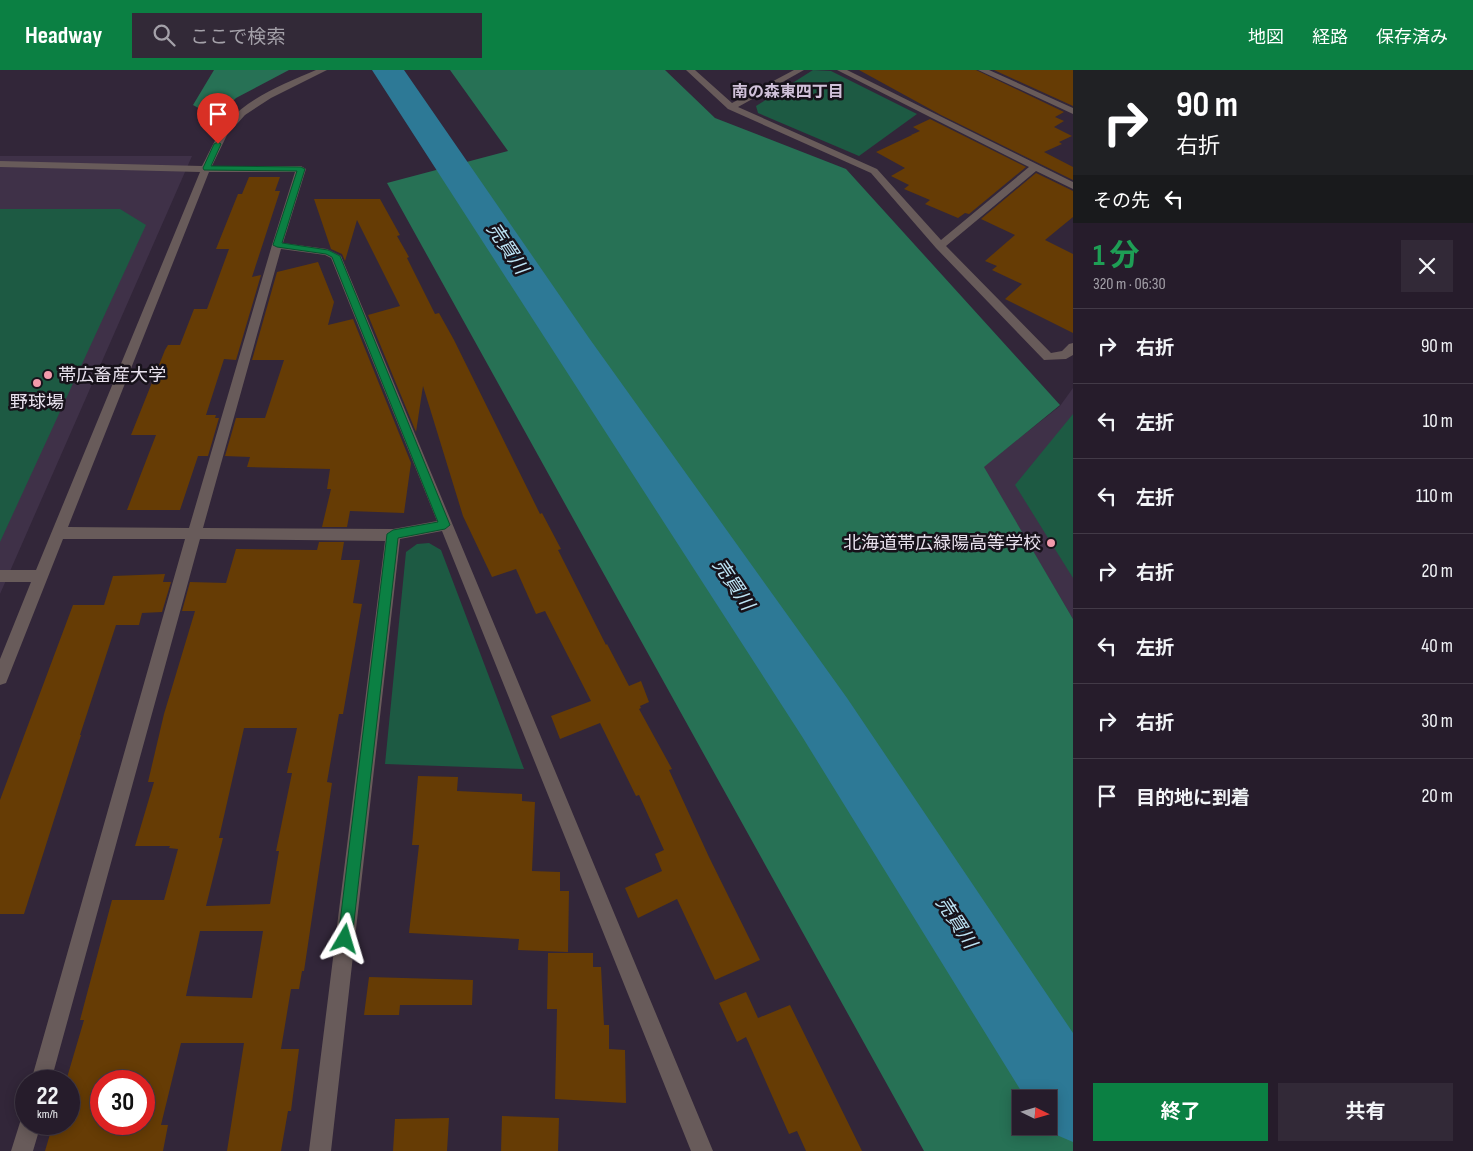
<!DOCTYPE html>
<html lang="ja">
<head>
<meta charset="utf-8">
<style>
  body { margin:0; font-family:"Sofia Sans Condensed","Noto Sans JP",sans-serif; background:#322937; color:#f1f3f6; height:100vh; display:flex; flex-direction:column; font-size:19px; white-space:nowrap }
  * { box-sizing:border-box; margin:0 }
  p { font-size:16px; color:#a4a1a9 }
  .icon { flex:none; width:28px; height:28px; fill:none; stroke:currentColor; stroke-width:2; stroke-linecap:round; stroke-linejoin:round }
  .map { position:relative; flex:1; overflow:hidden }
  .panel { display:flex; flex-direction:column; background:#261c2b; width:400px }
  .panel>* { flex:none }
  .guide { background:#202124; color:#fff; overflow:hidden }
  .needle { width:32px; rotate:95deg }
  .buttons { position:absolute; left:1012px; top:1020px; display:grid; gap:10px }
  .buttons a { display:grid; place-items:center; width:45px; height:45px; border-radius:0px; background:#261c2b; box-shadow:0 2px 12px #0003,0 0 0 1px #423a47; font-size:25px }
  .speed { position:absolute; left:15px; top:1000px; display:flex; gap:10px; font-size:25px; font-weight:700; text-align:center }
  .speed>* { display:grid; place-content:center; width:65px; height:65px; border-radius:50%; background:#261c2b; box-shadow:0 2px 12px #0003,0 0 0 1px #423a47; line-height:1 }
  .speed small { font-size:12px; font-weight:400 }
  .speed .limit { border:8px solid #d22; background:#fff; color:#111 }
  .pin { position:absolute; display:grid; place-items:center; width:42px; height:42px; color:#fff; margin:-51px -21px; border-radius:50% 50% 50% 0; rotate:-45deg; box-shadow:0 0 5px #0007 }
  .pin .icon { rotate:45deg }
  .me { position:absolute; width:55px; margin:-28px; rotate:7deg; stroke-linejoin:round; filter:drop-shadow(0 0 4px #0008) }
  .turn { display:flex; align-items:center; gap:18px; height:105px; padding:0 20px; font-size:22px }
  .turn .icon { width:65px; height:65px; stroke-width:2.5 }
  .turn b { display:block; font-size:35px; line-height:42px }
  .then { display:flex; align-items:center; height:48px; padding:0 20px; background:#0003; gap:10px; font-size:19px }
  .round { display:grid; place-items:center; flex:none; width:52px; height:52px; border-radius:0px; background:#322937 }
  .head { display:flex; align-items:center; justify-content:space-between; height:85px; padding:0 20px }
  h1 { font-size:30px; font-weight:700; line-height:38px; color:#1e9e55 }
  .cta { display:flex; gap:10px; margin-top:auto; padding:10px 20px }
  .cta a { flex:1; height:58px; border-radius:0px; background:#0b8043; color:#fff; font-size:20px; font-weight:700; line-height:58px; text-align:center }
  .cta a+a { background:#322937; color:#f1f3f6 }
  ul { padding:0; list-style:none }
  li { display:flex; align-items:center; gap:15px; height:75px; padding:0 20px; border-top:1px solid #423a47 }
  li div { flex:1 }
  li b { display:block; font-size:19px }
  li em { font-style:normal }
  header { display:flex; align-items:center; gap:30px; box-sizing:border-box; height:70px; padding:0 25px; background:#0b8043; color:#fff }
  header strong { font-size:24px }
  nav { display:flex; gap:28px; margin-inline-start:auto; font-size:18px }
  .search { width:350px; height:45px; background:#322937; display:flex; align-items:center; gap:12px; box-sizing:border-box; padding:0 18px; border-radius:0px; color:#a4a1a9; font-size:19px }
  main { display:flex; flex:1; min-height:0 }
  .map>svg:first-child { display:block }
  .built { fill:#3f3148 }
  .green { fill:#1d5a43 }
  .forest { fill:#277155; fill-rule:evenodd }
  .lines { fill:none; stroke-linecap:round; stroke-linejoin:round }
  .river { fill:#2d7996; fill-rule:evenodd }
  .building { fill:#663c05; fill-rule:evenodd }
  .street { fill:#685b5a; fill-rule:evenodd }
  .route { fill:#0b8043; stroke:#07532c }
  .poi-dot { fill:#f39aab; stroke:#17121a; stroke-width:2 }
  .labels { text-anchor:middle; stroke-width:5; stroke-linejoin:round; paint-order:stroke }
  .far-neighbourhood-label { font-size:16px; font-weight:bold; fill:#d0c1d9; stroke:#17121a }
  .poi-label { font-size:18px; fill:#e8e1ed; stroke:#17121a; text-anchor:start }
  .water-label { font-size:19px; font-style:italic; fill:#bee5f6; stroke:#17121a }
</style>
</head>
<body>
<header>
<strong>Headway</strong>
<div class="search"><svg class="icon" aria-label="search" viewBox="0 0 24 24"><circle cx="10" cy="10" r="6"/><path d="M15 15l6 6"/></svg>ここで検索</div>
<nav><a>地図</a><a>経路</a><a>保存済み</a></nav>
</header>
<main>
<div class="map">
<svg width="1073" height="1081" viewBox="0 0 1073 1081">
  <rect width="100%" height="100%" fill="#322639"/>
  <path class="built" d="M0 86H192L0 524Z
    M1073 318V549L983 397 1060 336Z"/>
  <path class="green" d="M813 0 831 1 917 44 859 86 758 43 756 36Z
    M0 139H120L146 155 0 472Z
    M1073 344V508L1015 415Z
    M429 473 441 480 524 699 385 694 406 482 417 474Z"/>
  <path class="forest" d="M214 0H289L236 28 216 48 193 35Z
    M450 0H665L715 48 846 99 1060 335 984 397 1073 549V1081H924L387 113 508 81ZM1021 1029H1049V1056H1021Z"/>
  <g class="lines">
    <path class="river" d="M372 0H404L589 268 847 628 1073 963V1072L1045 1060 1043 1056H1049V1029H1026L803 668Z"/>
  </g>
  <path class="building" d="M859 0H976L1064 42 1055 47 1064 51 1054 57 1072 66 1059 72 1062 74 1044 82 1073 97V110L941 45Z
    M994 0H1073V36Z
    M930 49 1026 97 969 144 965 143 958 148 925 134 930 130 904 119 909 115 891 106 905 98 876 82 912 65H911L920 61 913 57Z
    M1036 103 1073 121V147L1045 170 1073 184V263L1005 229 1022 214 992 200 997 196 985 191 1015 165 981 149Z
    M249 107H280L275 121H280L252 207 261 205 236 290 224 289 206 345H216L215 348H219L208 386H198L180 440H127L156 365H131L165 280 168 275H180L194 239H207L229 179H216L238 124H242Z
    M314 129H380L400 165 397 166 409 187 407 188 435 244 439 243 454 270 540 444 542 443 561 479 558 480 606 575 607 574 629 616 641 611 649 632 640 636 641 638 639 639 672 699 669 700 709 787 760 890 715 910 677 829 638 848 625 818 662 801 655 784 664 780 639 725 636 726 600 653 560 669 551 646 591 631 545 541 536 544 516 499 492 507 463 446 423 316 416 362 368 245 400 236 357 150 345 191 342 184 331 179Z
    M318 192 334 232 328 255 353 249 411 393 404 443 350 441 347 457H322L331 419H327L330 399 247 397 250 387 225 386 236 348H265L284 290H252L277 202Z
    M319 472H344L341 490H360L353 533 362 534 343 644H339L327 712 332 713 304 901H302L299 919H291L281 979H299L291 1041H288L281 1081H227L244 973H181L161 1055H168L163 1081H45L53 1054H69V1011H66L84 950H80L112 830H164L178 779 169 778 170 776H135L154 712H148L164 644 195 541H182L190 512 226 513 236 479 317 480ZM244 658H297L287 703H292L276 781H279L270 834 206 836 223 768H219ZM200 861H263L252 928 186 926ZM101 1011H144V1054H101Z
    M165 504 163 512H171L162 542 142 543 139 555H116L80 665H81L24 844H0V730L73 535H104L113 506Z
    M418 706 458 707 457 721 522 724V731L535 732 532 801 560 802V821H569L568 882 518 880 519 869 409 863 419 775H412Z
    M548 883H593V897H601L604 955H609V979L625 980 626 1033 555 1029 557 939H547Z
    M369 907 473 910 472 935H400L399 945H364Z
    M746 922 758 948 790 935 862 1081H806L797 1061 789 1064 746 967 737 972 719 933Z
    M502 1046 559 1048 558 1081H501Z
    M449 1048 447 1081H393L395 1049Z"/>
  <g class="lines">
    <path class="street" d="M316 0H327L271 28 245 45 227 65 212 96H301L306 99 283 173 327 179 341 186 713 1081H691L442 461 400 469 331 1081H309L385 471 200 469 51 1011H31L185 469H63L8 608 6 613 0 615V589L31 512H0V500H36L200 102 0 97V91L202 96C210 81 216 66 227 53 249 27 286 13 316 0ZM209 102H295L272 175 189 458 68 457ZM281 179 325 185 331 188 437 451 393 459 203 458Z
      M686 0H695L732 33 794 0H804L738 37 877 99 941 170 1029 97 837 0H847L1073 112V119L1036 101 946 176 1051 283 1062 281 1069 274 1073 273V285L1066 289 1044 290 936 178 871 103 728 39Z
      M978 0H989L1073 38V44Z
      M26 1045V1054H41L33 1081H11L22 1046Z"/>
  </g>
  <path class="route" d="M218 72 221 74 211 96 301 97 305 99 282 173 328 180 340 186 450 455 445 459 398 468 352 869 350 874 345 876 340 874 338 869 387 464 393 460 438 452 332 187 326 184 277 177 273 175 297 101 204 100 203 98 214 74Z"/>
  <g class="poi-dot">
    <circle cx="48" cy="305" r="5"/>
    <circle cx="37" cy="313" r="5"/>
    <circle cx="1051" cy="473" r="5"/>
  </g>
  <g class="labels">
    <g class="far-neighbourhood-label">
      <text x="788" y="27">南の森東四丁目</text>
    </g>
    <g class="poi-label">
      <text x="58" y="311">帯広畜産大学</text>
      <text x="37" y="338" text-anchor="middle">野球場</text>
      <text x="1041" y="479" text-anchor="end">北海道帯広緑陽高等学校</text>
    </g>
    <g class="water-label">
      <text transform="translate(508 178) rotate(56)" y="7">売買川</text>
      <text transform="translate(734 514) rotate(56)" y="7">売買川</text>
      <text transform="translate(957 852) rotate(57)" y="7">売買川</text>
    </g>
  </g>
</svg>
<div class="buttons">
<a><svg class="needle" viewBox="-14 -14 28 28"><path d="M0-13l5 13h-10z" fill="#e53935"/><path d="M0 13l5-13h-10z" fill="#a4a1a9"/></svg></a>
</div>
<div class="speed"><div>22<small>km/h</small></div><div class="limit">30</div></div>
<div class="pin" style="left:218px;top:74px;background:#d93025"><svg class="icon" aria-label="arrive" viewBox="0 0 24 24"><path d="M6 21V4h12l-3 4 3 4H6"/></svg></div>
<svg class="me" style="left:345px;top:869px" viewBox="-20 -20 40 40"><path d="M0-17L14 15 0 8-14 15z" fill="#0b8043" stroke="#fff" stroke-width="4"/></svg>
</div>
<section class="panel">
<div class="guide">
<div class="turn"><svg class="icon" aria-label="right" viewBox="0 0 24 24"><path d="M7 20v-9h11M14 6l5 5-5 5"/></svg><div><b>90 m</b>右折</div></div>
<div class="then">その先<svg class="icon" aria-label="left" viewBox="0 0 24 24"><path d="M17 20v-9H6M10 6l-5 5 5 5"/></svg></div>
</div>
<div class="head"><div><h1>1 分</h1><p>320 m · 06:30</p></div><a class="round"><svg class="icon" aria-label="close" viewBox="0 0 24 24"><path d="M6 6l12 12M18 6L6 18"/></svg></a></div>
<ul>
<li><svg class="icon" aria-label="right" viewBox="0 0 24 24"><path d="M7 20v-9h11M14 6l5 5-5 5"/></svg><div><b>右折</b></div><em>90 m</em></li>
<li><svg class="icon" aria-label="left" viewBox="0 0 24 24"><path d="M17 20v-9H6M10 6l-5 5 5 5"/></svg><div><b>左折</b></div><em>10 m</em></li>
<li><svg class="icon" aria-label="left" viewBox="0 0 24 24"><path d="M17 20v-9H6M10 6l-5 5 5 5"/></svg><div><b>左折</b></div><em>110 m</em></li>
<li><svg class="icon" aria-label="right" viewBox="0 0 24 24"><path d="M7 20v-9h11M14 6l5 5-5 5"/></svg><div><b>右折</b></div><em>20 m</em></li>
<li><svg class="icon" aria-label="left" viewBox="0 0 24 24"><path d="M17 20v-9H6M10 6l-5 5 5 5"/></svg><div><b>左折</b></div><em>40 m</em></li>
<li><svg class="icon" aria-label="right" viewBox="0 0 24 24"><path d="M7 20v-9h11M14 6l5 5-5 5"/></svg><div><b>右折</b></div><em>30 m</em></li>
<li><svg class="icon" aria-label="arrive" viewBox="0 0 24 24"><path d="M6 21V4h12l-3 4 3 4H6"/></svg><div><b>目的地に到着</b></div><em>20 m</em></li>
</ul>
<div class="cta"><a>終了</a><a>共有</a></div>
</section>
</main>
</body>
</html>
